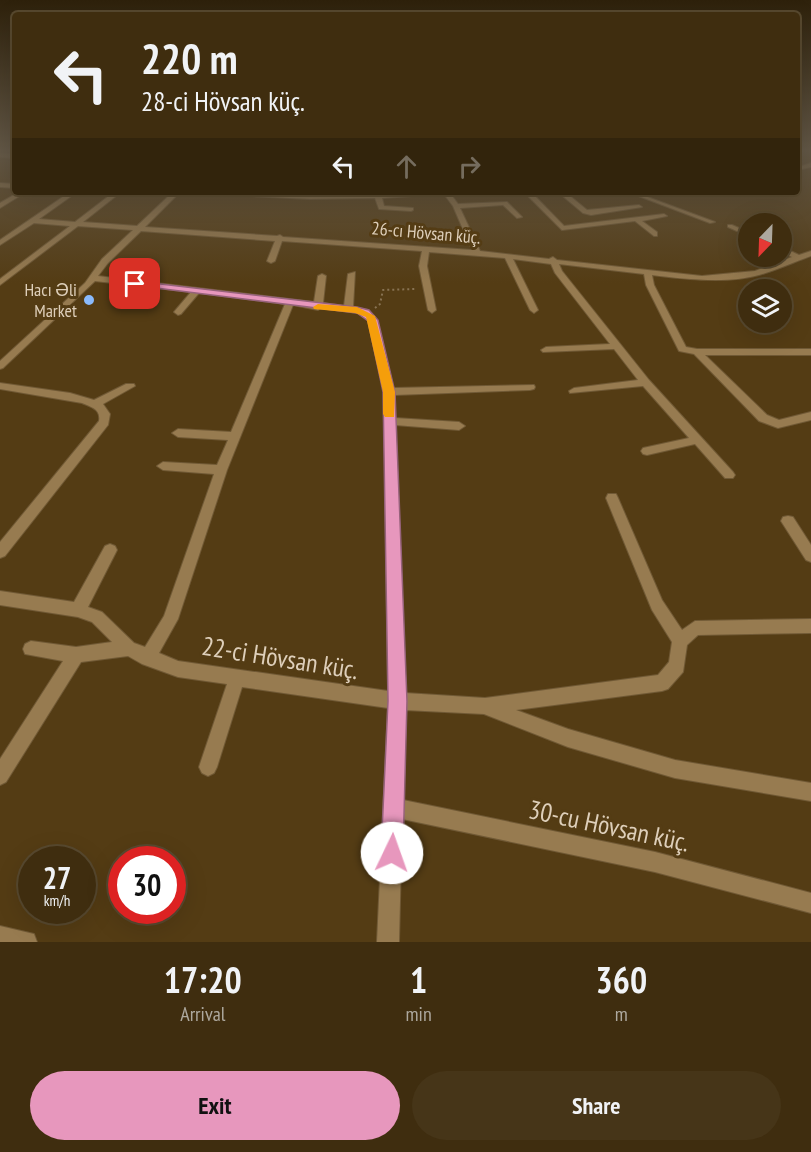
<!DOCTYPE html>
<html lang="en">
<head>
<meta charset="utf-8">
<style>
  body { margin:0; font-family:"PT Sans Narrow",sans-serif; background:#463518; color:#f1f3f6; height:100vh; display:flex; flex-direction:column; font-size:22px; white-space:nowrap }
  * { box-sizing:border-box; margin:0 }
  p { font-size:20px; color:#ada89e }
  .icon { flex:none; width:33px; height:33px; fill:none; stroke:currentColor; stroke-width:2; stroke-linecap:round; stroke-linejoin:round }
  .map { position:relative; height:942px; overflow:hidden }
  .details { display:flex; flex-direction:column; background:#3f2d0f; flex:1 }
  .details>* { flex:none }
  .guide { position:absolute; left:12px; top:12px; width:788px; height:183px; border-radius:6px; box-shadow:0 6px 24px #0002,0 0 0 2px #58492f; background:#3f2d0f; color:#f1f3f6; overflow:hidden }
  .needle { width:39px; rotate:203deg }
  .buttons { position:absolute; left:738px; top:213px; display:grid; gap:12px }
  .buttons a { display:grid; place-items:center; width:54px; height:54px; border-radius:50%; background:#3f2d0f; box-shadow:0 6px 24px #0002,0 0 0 2px #58492f; font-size:30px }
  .speed { position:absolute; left:18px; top:846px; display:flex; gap:12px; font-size:30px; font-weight:700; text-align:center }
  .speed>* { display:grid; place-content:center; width:78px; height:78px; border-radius:50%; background:#3f2d0f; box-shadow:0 6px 24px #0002,0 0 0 2px #58492f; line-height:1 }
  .speed small { font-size:15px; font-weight:400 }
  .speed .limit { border:9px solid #d22; background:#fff; color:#111 }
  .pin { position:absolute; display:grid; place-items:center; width:51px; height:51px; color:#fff; margin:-26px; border-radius:12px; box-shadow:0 3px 9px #0006 }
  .me { position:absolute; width:66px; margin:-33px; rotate:3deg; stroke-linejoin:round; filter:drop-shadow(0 0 4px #0008) }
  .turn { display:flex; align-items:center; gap:21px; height:126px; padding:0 30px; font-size:27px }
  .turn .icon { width:78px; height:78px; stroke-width:2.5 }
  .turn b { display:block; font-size:42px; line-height:51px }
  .lanes { display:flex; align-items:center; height:57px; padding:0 30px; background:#0003; justify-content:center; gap:30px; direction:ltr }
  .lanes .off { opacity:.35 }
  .eta { display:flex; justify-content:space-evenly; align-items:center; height:102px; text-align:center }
  .eta b { font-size:36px; font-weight:600; line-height:42px }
  .primary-button { display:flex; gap:12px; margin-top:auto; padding:12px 30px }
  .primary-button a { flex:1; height:69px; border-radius:36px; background:#e797bd; color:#111; font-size:24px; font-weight:600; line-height:69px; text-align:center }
  .primary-button a+a { background:#463518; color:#f1f3f6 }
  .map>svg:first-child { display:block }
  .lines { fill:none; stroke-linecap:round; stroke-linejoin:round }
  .lane-casing { stroke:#705935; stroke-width:2 }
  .street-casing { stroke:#705935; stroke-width:2 }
  .path { stroke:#887353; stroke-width:2; stroke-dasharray:2 3; stroke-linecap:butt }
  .lane { fill:#977b50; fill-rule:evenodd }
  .street { fill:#977b50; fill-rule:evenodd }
  .route { fill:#e797bd; stroke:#96627b; stroke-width:1.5 }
  .slow { fill:#f59e0b }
  .poi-dot { fill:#8abafc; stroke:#543c14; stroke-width:2 }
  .labels { text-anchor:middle; stroke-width:6; stroke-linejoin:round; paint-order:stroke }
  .far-street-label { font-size:18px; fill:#decfba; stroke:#543c14 }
  .far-poi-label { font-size:18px; fill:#decfba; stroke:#543c14; text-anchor:end }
  .near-street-label { font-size:26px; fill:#decfba; stroke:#543c14 }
</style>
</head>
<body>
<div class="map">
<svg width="811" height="942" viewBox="0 0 811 942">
  <rect width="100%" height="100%" fill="#543c14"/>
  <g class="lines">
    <g class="lane-casing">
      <path id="lane" d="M628 192H634L715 222 710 223Z"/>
    </g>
    <g class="street-casing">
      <path id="street" d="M0 153 15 154V158L0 157Z
        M811 163V167L802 169 799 167Z
        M0 183 15 184V188L0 187Z
        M19 192H26L0 208V203Z
        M70 192H77L39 219 75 222 114 192H121L83 222 137 226 173 192H180L145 227 277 236 280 235 283 237 472 250 453 206 444 194 382 198 384 206 413 208V210L411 211 379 209 375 198 310 199 208 194 205 192 310 195 374 194V192H380L381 194 449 192 458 204 507 202 522 217 517 218 503 205 460 208 480 251 549 259 553 257 557 260 702 276 755 271 792 257 782 252V247L799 255 811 251V256C794 262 777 270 759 275 727 284 685 279 652 275L654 285 686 347 697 349H811V355H705L767 415 779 420 811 412V420L778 428 759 421 694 354 679 351 646 285 644 274 559 264 562 271 649 380 733 472 735 475 733 478H725L695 444 647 455 643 454 641 451 643 448 689 438 643 386 570 393 569 391 574 388 638 380 614 349 543 352 541 350 546 347 610 344 555 273 551 264 513 259 538 310 534 313 530 310 505 258 429 252 427 266 436 310 432 313 428 310 419 266 422 251 282 241 275 261 271 263 267 261 275 241 141 231 108 263 98 276 314 302 318 276 322 274 326 276 323 303 344 306 348 274 355 272 353 307 368 310 377 320 393 388 534 385 535 387 534 389 530 390 394 395 395 418 459 422 465 426 459 430 395 425 405 693 485 698 658 675 669 662 672 642 652 610 606 498 608 494H616L618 498 662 600 682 630 695 621 811 619V633L698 635 687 645 683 672 668 689 662 691 516 710 568 729 675 760 811 783V801L675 778 568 747 484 714 405 710 403 800 655 852 811 893V913L655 872 402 819 399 942H377L388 708 242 687 217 767 214 773 208 776 202 773 199 767 227 684 178 677 142 664 128 656 81 662 6 782 0 785V759L63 661 25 654 23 649 25 644 31 641 76 647 112 642 92 622 78 617 0 605V591L74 602 105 546 110 544 115 546 117 550 88 607 102 612 134 643 145 647 164 616 214 474 163 470 157 466 163 462 217 465 228 440 178 437 172 433 178 429 231 432 285 304 199 293 181 314 178 315 174 312 191 292 95 281 3 368 0 369V361L85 283 102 259 133 230 78 226 0 285V279L70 226 34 223 0 245V240ZM293 305 318 310 321 308 357 313 362 314 369 321 384 392 388 691 178 661 159 653 178 619 227 470Z
        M524 192H531L564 226 664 214 667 216 642 221 657 232V236H654L635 221 562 230Z
        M558 192H565L587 210 639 205 642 207 591 215 583 213Z
        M728 225H732L748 232V236L728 227Z
        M0 383 70 393 94 400 126 384H134L135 386 103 404 110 414 108 425 5 556 0 558V542L99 421C101 409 91 407 82 403L0 389Z
        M788 516 793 517 811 545V562L806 560 781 521 783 517Z
        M0 926 34 934 37 942H0Z"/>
    </g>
    <path class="path" d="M375 308 380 304 383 290 415 289"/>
    <use href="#lane" class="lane"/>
    <use href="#street" class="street"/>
  </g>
  <linearGradient id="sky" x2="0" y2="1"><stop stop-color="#2e210b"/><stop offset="0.53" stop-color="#615645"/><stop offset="1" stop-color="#615645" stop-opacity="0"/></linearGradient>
  <rect width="811" height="283" fill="url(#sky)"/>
  <path class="route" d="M135 281 357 307 369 310 378 320 395 392 407 701 403 853 400 861 392 864 384 861 381 853 388 701 383 392 368 321 357 313 132 285 130 284Z"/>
  <path class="slow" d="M318 304 357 307 375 316 395 392 394 417H385L383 414V392L366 317 355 313 314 309 313 307Z"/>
  <circle class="poi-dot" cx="89" cy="300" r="6"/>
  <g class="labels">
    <g class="far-street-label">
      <text transform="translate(426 233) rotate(5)" y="6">26-cı Hövsan küç.</text>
    </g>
    <g class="far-poi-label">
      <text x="77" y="296">Hacı Əli<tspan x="77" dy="21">Market</tspan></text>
    </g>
    <g class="near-street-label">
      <text transform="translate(280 658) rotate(9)" y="9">22-ci Hövsan küç.</text>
      <text transform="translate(609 826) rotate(12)" y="9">30-cu Hövsan küç.</text>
    </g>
  </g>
</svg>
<div class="buttons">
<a><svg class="needle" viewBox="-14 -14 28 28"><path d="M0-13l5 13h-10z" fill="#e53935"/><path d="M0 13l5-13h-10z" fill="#ada89e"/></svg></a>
<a><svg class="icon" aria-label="layers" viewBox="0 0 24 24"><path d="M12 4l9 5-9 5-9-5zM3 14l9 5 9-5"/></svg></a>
</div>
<div class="speed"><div>27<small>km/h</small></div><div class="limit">30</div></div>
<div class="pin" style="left:135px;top:284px;background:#d93025"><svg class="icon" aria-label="arrive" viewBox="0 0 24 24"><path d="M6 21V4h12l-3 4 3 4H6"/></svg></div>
<svg class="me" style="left:392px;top:853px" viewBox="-20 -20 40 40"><circle r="19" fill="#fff"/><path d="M0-13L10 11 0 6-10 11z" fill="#e797bd"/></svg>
<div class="guide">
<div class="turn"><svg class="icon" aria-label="left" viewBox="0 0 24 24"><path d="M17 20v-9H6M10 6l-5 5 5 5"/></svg><div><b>220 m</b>28-ci Hövsan küç.</div></div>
<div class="lanes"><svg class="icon" aria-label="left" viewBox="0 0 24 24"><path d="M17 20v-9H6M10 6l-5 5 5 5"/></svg><svg class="icon off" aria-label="ahead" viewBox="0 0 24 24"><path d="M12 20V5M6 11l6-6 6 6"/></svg><svg class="icon off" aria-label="right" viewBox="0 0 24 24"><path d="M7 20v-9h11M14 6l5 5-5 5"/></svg></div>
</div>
</div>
<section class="details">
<div class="eta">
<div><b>17:20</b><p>Arrival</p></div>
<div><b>1</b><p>min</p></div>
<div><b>360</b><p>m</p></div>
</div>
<div class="primary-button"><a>Exit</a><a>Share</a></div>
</section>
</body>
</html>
